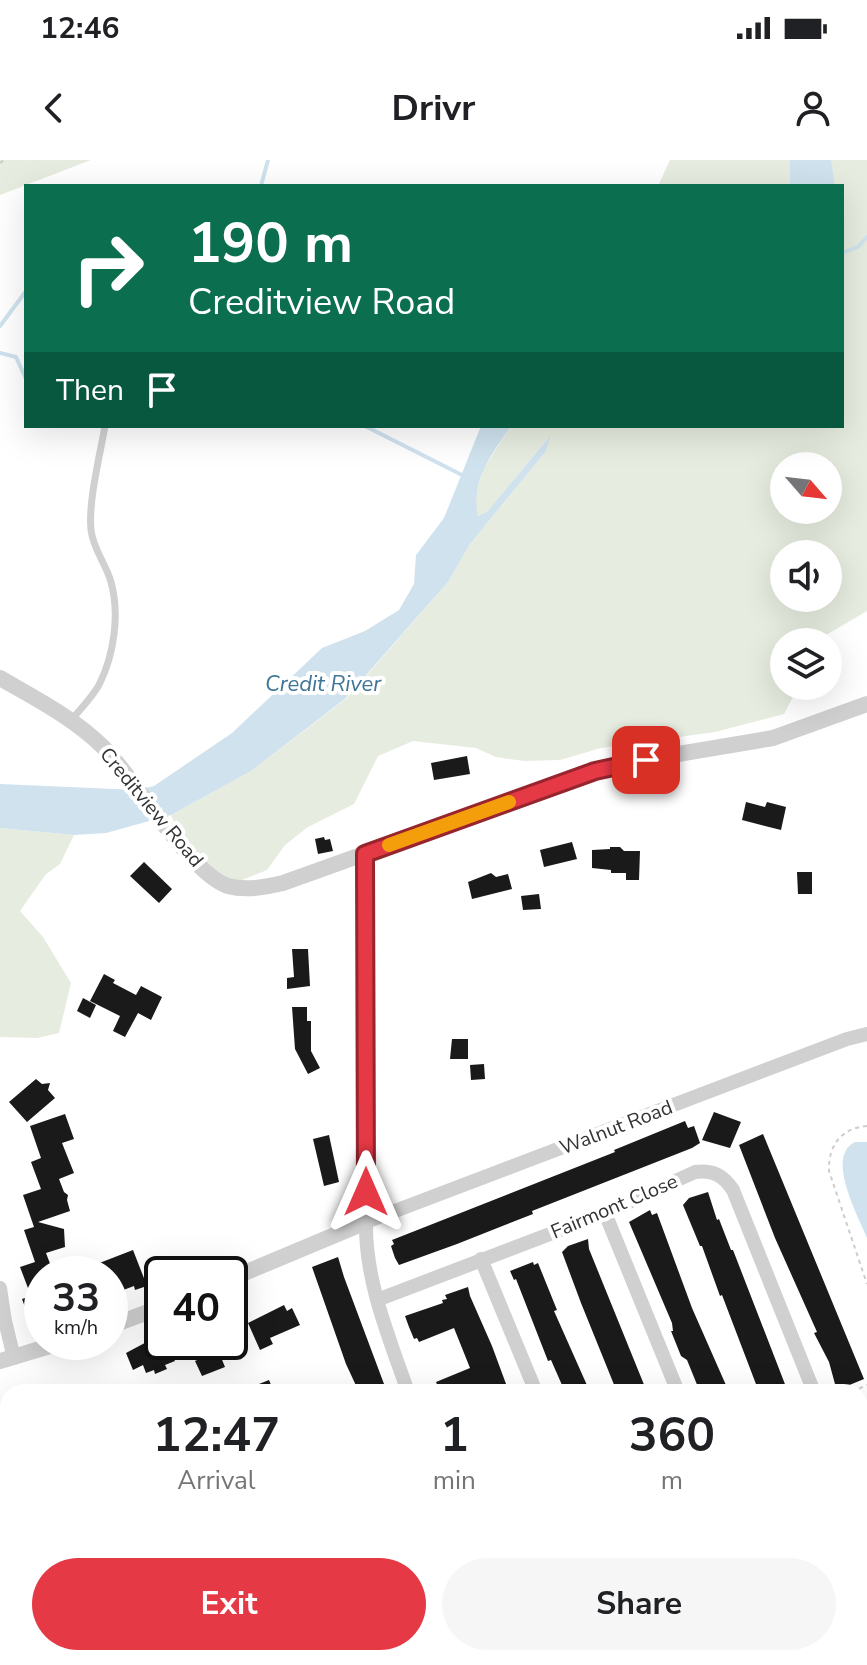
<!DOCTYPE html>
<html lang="en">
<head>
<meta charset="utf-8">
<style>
  body { margin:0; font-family:"Nunito Sans",sans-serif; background:#f6f6f6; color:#202124; height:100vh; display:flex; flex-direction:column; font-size:30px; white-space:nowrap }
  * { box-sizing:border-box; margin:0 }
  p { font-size:26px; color:#757577 }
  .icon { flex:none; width:44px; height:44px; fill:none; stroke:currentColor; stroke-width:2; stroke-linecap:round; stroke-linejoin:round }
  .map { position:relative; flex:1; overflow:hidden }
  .side { position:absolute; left:0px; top:1224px; width:868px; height:282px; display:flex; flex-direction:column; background:#fff; border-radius:24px 24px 0 0; box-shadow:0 8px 32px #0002 }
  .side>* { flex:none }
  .top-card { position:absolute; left:24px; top:24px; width:820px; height:244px; border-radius:0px; box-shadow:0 8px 32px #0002; background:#0b6e4f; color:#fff; overflow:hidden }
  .needle { width:52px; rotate:118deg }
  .buttons { position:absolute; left:770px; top:292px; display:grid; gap:16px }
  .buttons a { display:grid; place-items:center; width:72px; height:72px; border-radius:50%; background:#fff; box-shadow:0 8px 32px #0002; font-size:40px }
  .speed { position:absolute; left:24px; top:1096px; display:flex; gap:16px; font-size:40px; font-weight:700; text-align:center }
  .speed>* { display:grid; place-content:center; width:104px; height:104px; border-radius:50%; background:#fff; box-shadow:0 8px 32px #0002; line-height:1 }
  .speed small { font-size:20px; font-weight:400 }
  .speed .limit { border:4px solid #111; border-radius:12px; background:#fff; color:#111 }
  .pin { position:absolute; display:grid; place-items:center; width:68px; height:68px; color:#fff; margin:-34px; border-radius:16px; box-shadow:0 4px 12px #0006 }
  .me { position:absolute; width:88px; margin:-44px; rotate:0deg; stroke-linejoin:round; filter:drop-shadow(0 0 6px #0008) }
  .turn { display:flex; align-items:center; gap:28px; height:168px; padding:0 32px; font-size:36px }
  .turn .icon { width:104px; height:104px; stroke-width:2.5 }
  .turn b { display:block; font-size:56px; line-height:68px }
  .then { display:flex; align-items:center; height:76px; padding:0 32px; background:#0003; gap:16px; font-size:30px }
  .eta { display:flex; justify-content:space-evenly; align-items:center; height:136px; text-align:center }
  .eta b { font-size:48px; font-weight:700; line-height:56px }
  .cta { display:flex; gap:16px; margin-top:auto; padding:16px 32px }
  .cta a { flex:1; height:92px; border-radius:48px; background:#e63946; color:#fff; font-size:32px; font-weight:700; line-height:92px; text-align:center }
  .cta a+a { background:#f6f6f6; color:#202124 }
  .status { display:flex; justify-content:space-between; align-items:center; height:56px; padding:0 40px; background:#fff; direction:ltr }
  .status svg { height:22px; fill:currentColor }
  header { display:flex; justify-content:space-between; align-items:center; height:104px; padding:0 32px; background:#fff; font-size:36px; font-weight:700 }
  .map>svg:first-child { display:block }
  .green { fill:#e6ecdf; fill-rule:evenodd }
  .water { fill:#cfe2ee }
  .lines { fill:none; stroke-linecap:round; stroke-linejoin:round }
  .stream { stroke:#cfe2ee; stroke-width:4 }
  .building { fill:#1a1a1a }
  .path { stroke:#cdcdcd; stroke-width:2; stroke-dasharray:4 4; stroke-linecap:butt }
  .service { stroke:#d0d0d0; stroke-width:7 }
  .minor { stroke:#d0d0d0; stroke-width:14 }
  .tertiary { stroke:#d0d0d0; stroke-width:16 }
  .route-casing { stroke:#96252e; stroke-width:20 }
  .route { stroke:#e63946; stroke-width:14 }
  .slow { stroke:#f59e0b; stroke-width:14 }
  .labels { text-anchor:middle; stroke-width:8; stroke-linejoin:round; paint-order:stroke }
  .street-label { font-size:20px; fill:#333; stroke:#fff }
  .water-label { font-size:22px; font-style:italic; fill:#3f7597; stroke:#fff }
</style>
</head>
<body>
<div class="status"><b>12:46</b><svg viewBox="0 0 49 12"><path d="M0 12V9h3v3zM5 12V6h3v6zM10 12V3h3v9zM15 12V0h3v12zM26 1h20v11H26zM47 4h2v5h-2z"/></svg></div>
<header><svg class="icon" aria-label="back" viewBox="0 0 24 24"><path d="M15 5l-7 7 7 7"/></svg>Drivr<svg class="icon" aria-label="person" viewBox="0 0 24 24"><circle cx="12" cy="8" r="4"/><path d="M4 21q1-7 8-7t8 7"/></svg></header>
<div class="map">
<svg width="867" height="1505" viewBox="0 0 867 1505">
  <rect width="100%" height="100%" fill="#fff"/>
  <path class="green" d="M0 0H91L0 35Z
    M670 0H867V451L814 482H784V526H792L793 537 784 554 715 572 601 588 560 600 524 601 496 597 476 588 413 581 378 596 354 644 308 667 285 685 267 710 242 720 209 719 191 702 171 655 251 611 346 539 448 422 470 384 546 291 548 278 487 353 477 356 474 337 484 308 511 266H842V26H658ZM784 306H828V350H784ZM784 394H828V438H784Z
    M0 668 74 675 60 704 46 714 20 751 43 777 71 823 59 873 37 878 0 877Z
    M0 1274 8 1275V1498H353L359 1505H0Z
    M532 1498H653L646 1505H503Z"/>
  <path class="water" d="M790 0H831L835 26H790Z
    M481 266H511C492 294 470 321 478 356L487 352 550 276 546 291 470 384 448 422 345 539 251 611 171 655 106 673 74 675 0 668V624L137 630 154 626 232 573 322 488 365 471 399 450 414 424 416 395 444 358Z
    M855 982H867V1078C858 1056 825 996 855 982Z"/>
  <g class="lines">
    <path class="stream" d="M261 26 268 0
      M842 93 858 87 867 77
      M0 166 26 131
      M0 193 16 197 26 219
      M365 266 466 317
      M0 1400 8 1403
      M155 1498 168 1505"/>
  </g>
  <path class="building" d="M467 596 470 614 434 620 431 603Z
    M746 642 765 647 767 642 786 647 781 670 742 660Z
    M324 677 325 680 330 679 333 691 318 694 315 679Z
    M572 682 577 699 544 707 540 690Z
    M610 687H620L624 691H640L639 720H626V713H611V710L592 708V690L610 689Z
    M144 702 172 729 159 743 130 716Z
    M797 712H812V734H798Z
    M491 713 496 717 508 714 512 729 472 739 468 722Z
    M539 734 541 749 523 750 521 736Z
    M292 789H308L310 826 287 829V818L294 817Z
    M104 814 115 820 113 823 136 835 141 826 162 837 151 860 138 853 125 877 113 871 120 856 90 841Z
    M83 838 96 845 90 858 77 851Z
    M292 847H307V861H311V891L320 908 308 914 295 889Z
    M452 879H468V899H450Z
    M484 904 485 919 471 920 470 905Z
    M36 919 42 924 50 923 48 930 55 938 27 962 9 942Z
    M714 952 741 962 730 988 702 980Z
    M65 954 74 979 62 983 74 1013 59 1019 64 1032 68 1035 67 1040 70 1051 38 1062 64 1069 65 1087 46 1093 54 1114H42V1163L32 1166 22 1139 31 1136 20 1107 35 1102 24 1070 34 1067 23 1035 41 1029 31 1002 41 998 30 966Z
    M685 961 688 968 694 966 700 983 692 988 532 1051 533 1054 457 1084 399 1105 395 1098 391 1086 394 1084 392 1080 615 992 614 990Z
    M763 974 864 1219 847 1226 838 1229 835 1224 829 1202 814 1173 817 1172 775 1078 739 985Z
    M329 975 339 1022 324 1026 313 979Z
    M708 1032 717 1060 719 1059 731 1090H733L788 1232H759L722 1135 720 1136 702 1086H700L683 1045 689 1038Z
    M650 1050 652 1055 657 1053 692 1148 729 1232H700L687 1200 681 1196 671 1171H673L672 1163 629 1062Z
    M588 1079 589 1089 647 1232H617L581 1143 562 1092 568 1086Z
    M133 1090 147 1126 135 1130 134 1126 110 1135V1114H71Z
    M338 1097 344 1117 387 1232H359L346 1204 312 1107Z
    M533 1102 534 1105 538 1103 557 1150 554 1151 590 1232H546L562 1225 551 1200 548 1201 516 1119 514 1120 510 1111Z
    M468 1127 470 1136 492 1186 509 1232H440L436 1222 470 1208 454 1168 419 1182 417 1178 414 1179 409 1167 405 1156 443 1143 442 1140 447 1139 445 1135Z
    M284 1145 287 1151 292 1148 300 1165 270 1178 273 1184 260 1190 248 1163Z
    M156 1177H162V1182H167L175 1201 165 1205 167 1209 155 1214 154 1210 146 1213 143 1205 133 1210 126 1193Z
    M218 1190 225 1207 202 1216 195 1201Z
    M269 1220 274 1232H241V1231Z"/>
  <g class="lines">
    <path class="path" d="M0 3 4 0
      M867 966C841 968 828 986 829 1011L867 1124
      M852 1232 867 1225"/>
    <path class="service" d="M72 559C81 549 92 537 99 525 114 495 120 455 111 422 106 404 93 389 91 370 88 342 100 295 105 266"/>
    <path class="minor" d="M605 1053 678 1232
      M481 1099 536 1232
      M0 1128 5 1161 14 1198
      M377 1140 605 1053 695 1012C713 1010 723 1015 733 1030L814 1232
      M408 1232C389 1177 365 1121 366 1062L847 879 867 874"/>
    <path class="tertiary" d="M0 518C36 539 72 557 102 586 135 618 190 714 228 726 246 731 266 727 283 723L595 611 625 603 773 578 867 544
      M230 1119 366 1062 365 694
      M110 1166 162 1147
      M0 1201 63 1182"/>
  </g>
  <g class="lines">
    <g class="route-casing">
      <path id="route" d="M366 1032 365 694 595 611 646 600"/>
    </g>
    <use href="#route" class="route"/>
    <path class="slow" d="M389 685 509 642"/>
  </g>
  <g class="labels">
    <g class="street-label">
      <text transform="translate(152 647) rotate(50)" y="7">Creditview Road</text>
      <text transform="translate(616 967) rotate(-21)" y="7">Walnut Road</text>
      <text transform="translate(614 1046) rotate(-23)" y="7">Fairmont Close</text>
    </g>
    <g class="water-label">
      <text x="323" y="531">Credit River</text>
    </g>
  </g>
</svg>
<div class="buttons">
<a><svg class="needle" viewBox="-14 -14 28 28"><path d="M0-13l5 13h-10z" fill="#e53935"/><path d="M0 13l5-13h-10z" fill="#757577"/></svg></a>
<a><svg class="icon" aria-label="sound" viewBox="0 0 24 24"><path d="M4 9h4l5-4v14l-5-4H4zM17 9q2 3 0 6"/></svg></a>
<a><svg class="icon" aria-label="layers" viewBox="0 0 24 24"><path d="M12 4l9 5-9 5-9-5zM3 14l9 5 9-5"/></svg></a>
</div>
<div class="speed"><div>33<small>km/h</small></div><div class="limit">40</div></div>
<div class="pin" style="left:646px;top:600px;background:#d93025"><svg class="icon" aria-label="arrive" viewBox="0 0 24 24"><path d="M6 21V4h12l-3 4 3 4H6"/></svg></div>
<svg class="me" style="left:366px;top:1032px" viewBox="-20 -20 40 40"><path d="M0-17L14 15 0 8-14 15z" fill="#e63946" stroke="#fff" stroke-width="4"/></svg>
<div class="top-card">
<div class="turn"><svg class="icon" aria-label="right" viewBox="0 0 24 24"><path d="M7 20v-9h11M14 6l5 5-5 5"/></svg><div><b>190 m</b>Creditview Road</div></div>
<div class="then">Then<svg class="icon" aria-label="arrive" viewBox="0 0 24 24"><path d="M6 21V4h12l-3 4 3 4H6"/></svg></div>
</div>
<section class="side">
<div class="eta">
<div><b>12:47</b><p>Arrival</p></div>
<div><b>1</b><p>min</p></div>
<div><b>360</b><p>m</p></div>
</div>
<div class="cta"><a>Exit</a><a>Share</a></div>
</section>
</div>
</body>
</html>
